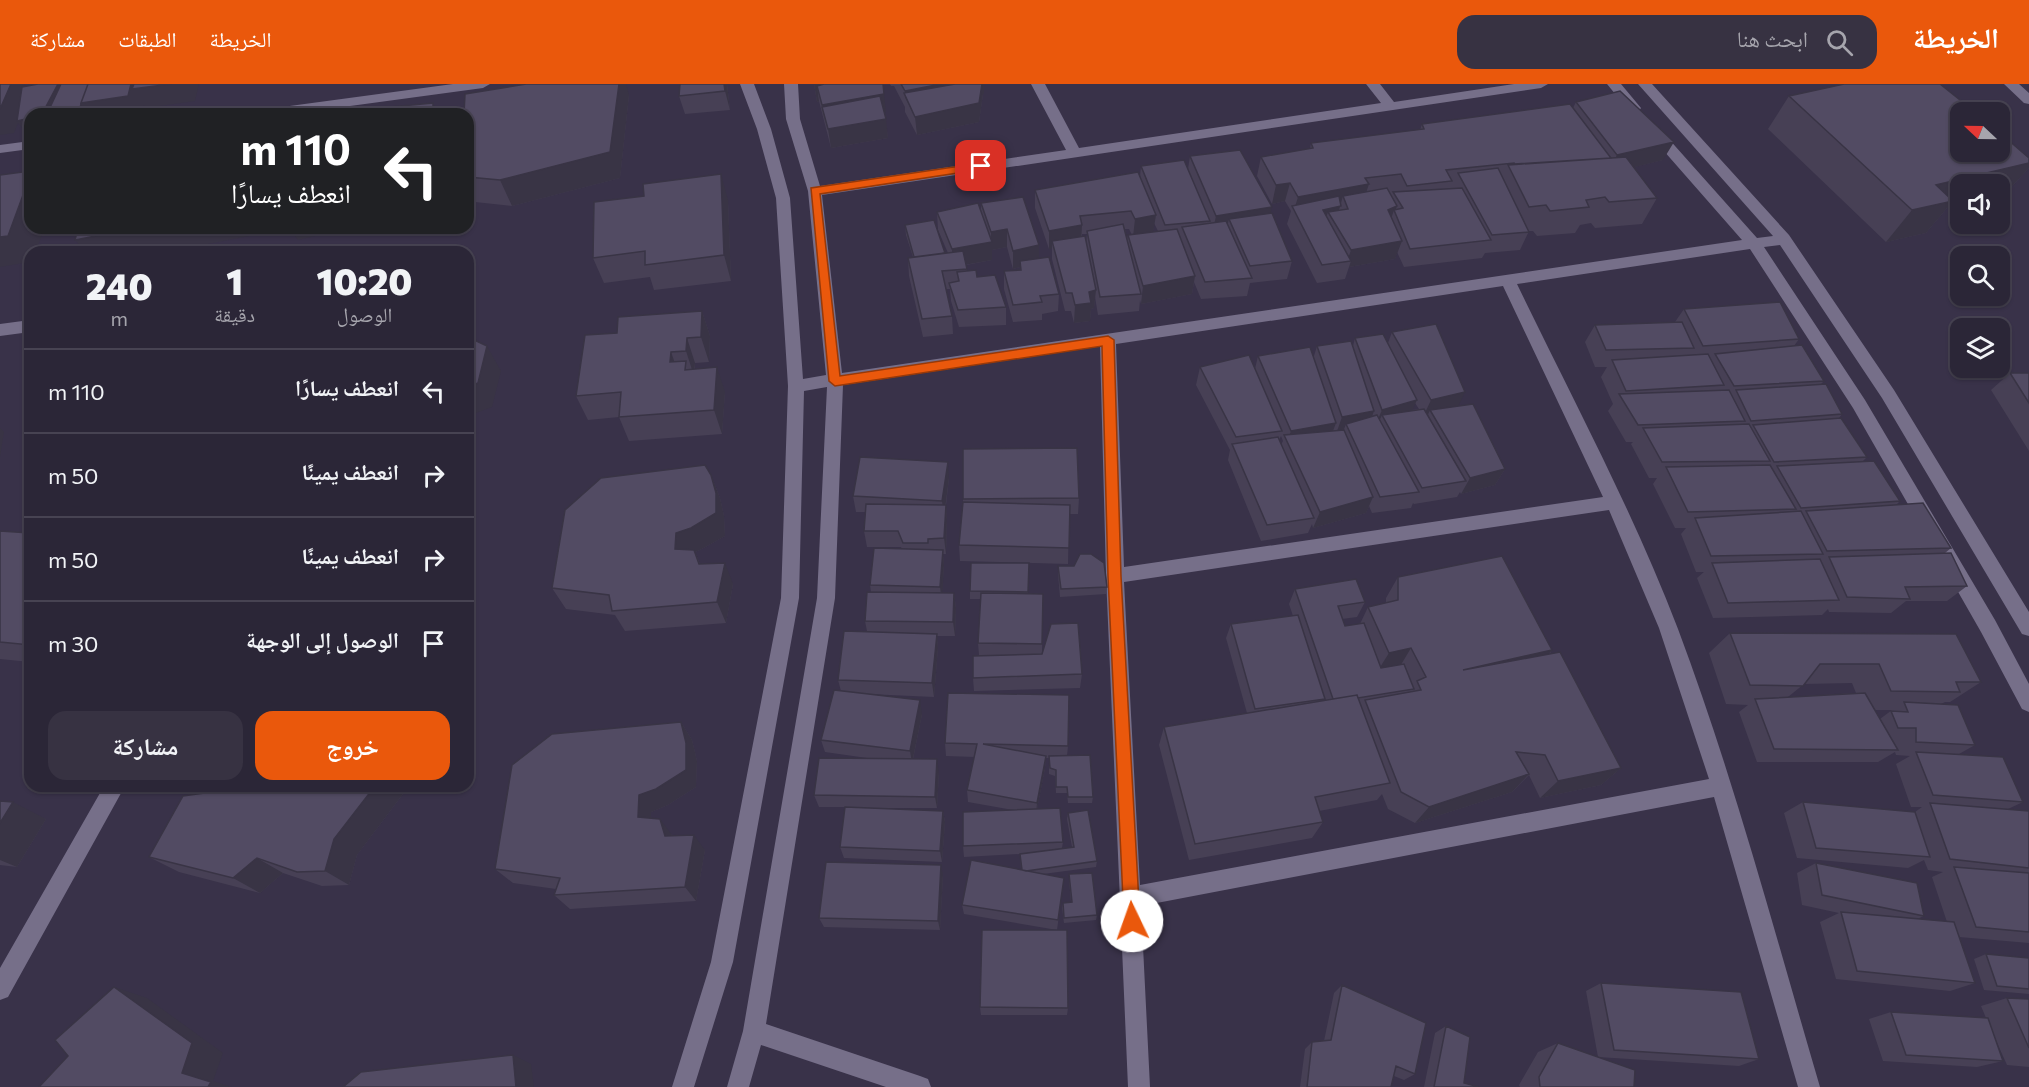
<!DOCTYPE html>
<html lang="ar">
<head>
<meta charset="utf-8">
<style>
  body { margin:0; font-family:Commissioner,"Noto Naskh Arabic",sans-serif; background:#373242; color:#f1f3f6; direction:rtl; height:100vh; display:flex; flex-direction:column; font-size:22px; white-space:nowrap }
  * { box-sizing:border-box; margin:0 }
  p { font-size:20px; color:#a6a5ad }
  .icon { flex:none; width:33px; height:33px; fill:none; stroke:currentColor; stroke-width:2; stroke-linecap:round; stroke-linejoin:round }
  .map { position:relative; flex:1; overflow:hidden; direction:ltr }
  .details { position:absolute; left:24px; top:162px; width:450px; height:546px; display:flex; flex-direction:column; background:#2b2637; border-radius:18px; box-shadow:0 2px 4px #0004,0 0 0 2px #474352; direction:rtl }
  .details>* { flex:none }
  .top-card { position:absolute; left:24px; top:24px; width:450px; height:126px; border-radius:18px; box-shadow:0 2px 4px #0004,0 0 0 2px #474352; direction:rtl; background:#202124; color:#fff; overflow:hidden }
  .needle { width:39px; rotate:292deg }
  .buttons { position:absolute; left:1950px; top:18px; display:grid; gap:12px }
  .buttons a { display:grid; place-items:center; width:60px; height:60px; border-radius:12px; background:#2b2637; box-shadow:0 2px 4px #0004,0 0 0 2px #474352; font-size:30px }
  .pin { position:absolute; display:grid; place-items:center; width:51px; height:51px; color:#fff; margin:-26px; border-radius:12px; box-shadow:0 3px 9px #0006 }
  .me { position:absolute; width:66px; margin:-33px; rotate:357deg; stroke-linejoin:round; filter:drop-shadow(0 0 4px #0008) }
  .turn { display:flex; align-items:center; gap:21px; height:126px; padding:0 24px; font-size:27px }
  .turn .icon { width:78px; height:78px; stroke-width:2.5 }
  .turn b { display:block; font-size:42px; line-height:51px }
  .eta { display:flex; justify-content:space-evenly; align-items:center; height:102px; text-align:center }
  .eta b { font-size:36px; font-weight:800; line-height:42px }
  .button { display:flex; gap:12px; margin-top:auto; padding:12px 24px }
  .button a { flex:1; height:69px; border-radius:18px; background:#ea580c; color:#fff; font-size:24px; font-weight:800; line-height:69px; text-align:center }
  .button a+a { background:#373242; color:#f1f3f6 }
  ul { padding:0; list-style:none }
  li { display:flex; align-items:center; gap:18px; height:84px; padding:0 24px; border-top:2px solid #474352 }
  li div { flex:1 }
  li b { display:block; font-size:22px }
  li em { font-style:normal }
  header { display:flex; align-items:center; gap:36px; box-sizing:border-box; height:84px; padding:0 30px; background:#ea580c; color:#fff }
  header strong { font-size:28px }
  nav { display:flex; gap:33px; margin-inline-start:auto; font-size:21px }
  .search { width:420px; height:54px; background:#373242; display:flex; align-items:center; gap:15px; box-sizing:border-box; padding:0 21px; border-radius:18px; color:#a6a5ad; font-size:22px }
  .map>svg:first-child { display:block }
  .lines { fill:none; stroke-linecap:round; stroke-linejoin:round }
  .minor { fill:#766f89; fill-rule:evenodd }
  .wall { fill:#474055; fill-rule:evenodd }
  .shaded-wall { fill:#393445 }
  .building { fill:#524b63; stroke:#393445; stroke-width:1.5 }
  .route { fill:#ea580c; stroke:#983908; stroke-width:1.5 }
</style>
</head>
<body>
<header>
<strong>الخريطة</strong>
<div class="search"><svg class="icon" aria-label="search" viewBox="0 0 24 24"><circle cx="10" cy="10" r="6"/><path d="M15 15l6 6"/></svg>ابحث هنا</div>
<nav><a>الخريطة</a><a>الطبقات</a><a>مشاركة</a></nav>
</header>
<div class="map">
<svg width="2029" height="1003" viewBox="0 0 2029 1003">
  <rect width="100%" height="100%" fill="#393249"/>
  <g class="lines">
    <path class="minor" d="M453 0H490L483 4 291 30H253L260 26Z
      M740 0H754L771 45 790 114 803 295 826 291 808 107 786 35 784 0H798L800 35 820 102 1066 66 1031 0H1045L1079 64 1381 19 1366 0H1380L1394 18 1514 0H1548L1541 4 822 111 842 289 1742 156 1649 50 1647 47 1649 44H1659L1757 154 1773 152 1638 0H1652L1789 151 1894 306 2029 528V552L2022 550 1882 314 1780 161 1764 163 1865 316 1995 536 2029 600V628L2022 625 1981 548 1853 324 1750 165 1517 200C1572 314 1633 427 1678 545 1734 694 1775 850 1820 1003H1798L1714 713 1141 822 1150 1003H1128L1106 492 1100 262 843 301 835 514 766 940 920 992 928 995 931 1003H886L761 961 749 1003H727L743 947 817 514 827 303 804 307 799 514 733 878 694 1003H672L711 878 781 514 788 302 776 114 757 45ZM1503 202 1603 413 1124 483 1116 260ZM1609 426 1659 544 1709 695 1140 801 1124 498Z
      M1607 0H1621L1641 24 1639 27H1629Z
      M2004 0H2019L2029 9V20L2024 19Z
      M30 57V65L0 69V61Z
      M30 236V248L0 252V240Z
      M104 702H125L8 913 0 916V884Z"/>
  </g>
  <path class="wall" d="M680 0H727L730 26 685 30 679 12Z
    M814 0 886 28H884L888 54 831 64 819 17 817 18Z
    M890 0H984V10H983L979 38 917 51 905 28V23L894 2H891Z
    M629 11 620 94 512 122 475 118 468 103V30Z
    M1789 12 2029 74V84L2005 110 1947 124 1926 149 1886 158 1768 45Z
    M1576 18 1663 76 1634 83 1657 114 1642 140 1595 144 1591 139 1580 141 1575 149 1537 152 1533 147H1529L1520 166 1485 169 1482 174 1404 183 1397 168 1395 175 1349 183 1345 195 1317 199 1287 140 1291 127 1285 117 1272 120 1257 92 1261 73 1310 65 1311 59 1420 46 1422 40 1573 24Z
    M1190 72 1271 129 1292 177 1287 195 1250 199 1247 212 1201 215 1194 198 1192 210 1141 220 1140 216 1139 227 1098 231 1095 213 1094 224 1091 225 1090 237 1074 239 1071 227H1065L1052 175V165H1049L1035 124V106L1140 93 1141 82 1188 85ZM1154 139 1158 147 1153 148ZM1125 145H1129L1132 151H1128L1127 156ZM1082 150H1087L1086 159 1082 153Z
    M728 116 731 197 654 206 650 193 604 199 593 174Z
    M981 119 1039 174 1059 210 1058 227 1042 230V236L1013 238 1004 205V187L1020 186V183L1013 185 1007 163 992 166V176L966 181 967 187 977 193 1006 223V241L959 243 951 217 950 205H946L952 232 953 250 923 253 909 192 908 174 913 173 906 151 905 141 945 169H948L938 146 937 128 981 127Z
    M1684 225 1799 255 1794 262 1824 297 1821 300 1842 330 1839 334 1867 373 1863 377 1900 417 1896 421 1951 464 1945 469 1967 502 1947 517H1906L1891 529 1829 528 1828 525 1822 531 1713 534 1697 494 1704 488H1696L1681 450 1686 444H1675L1653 400 1657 394H1649L1631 360 1633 358H1626L1608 327 1613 320 1601 293 1607 283H1595L1585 258 1595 241 1675 238Z
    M702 227 710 252 709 278 695 279V285L725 308 722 350 629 357 619 333 588 336 576 312 617 249Z
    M1392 248 1459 322 1505 385 1495 401 1461 410 1460 408 1457 413 1414 420 1413 419 1411 424 1372 429 1369 422 1366 429 1313 444 1312 440 1308 449 1261 457 1228 376 1230 366 1196 301 1200 283 1255 285 1258 272H1314L1317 262H1353L1355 254 1388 259ZM1415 319 1419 325 1412 326ZM1281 352 1283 357 1281 361 1279 356Z
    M2010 289H2029V367L1991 306Z
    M963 365 1079 414 1078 430H1069L1068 480 960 477 959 461 963 418Z
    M711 391 720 414 724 432 725 452 700 466 695 468 700 480 733 500 726 539 625 547 615 531 566 525 552 504Z
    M949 394 946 421 947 436 946 470H943L944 481 942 509H954L956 524 955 552H937L938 564 934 613 868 610 922 630 913 675 939 688 937 724H864L943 727 945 738 942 778 844 774 840 763 845 723H819L814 711 874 675 825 668 821 656 841 607 838 596 867 547 865 537 871 508 870 501 902 465 901 463H867L864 447 865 428H856L853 412Z
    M0 447 30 449V578L0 575Z
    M1029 479 1028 510H1043L1042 570 1082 590 1080 604 974 607 973 594 979 571 978 559 981 515H970V507Z
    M1058 482H1074L1107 503 1106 510 1060 513 1058 490Z
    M1398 493 1552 566 1549 571 1621 684 1601 701 1540 714 1529 691 1512 708 1415 739 1388 725 1382 710 1377 716 1319 727 1323 738 1312 754 1189 776 1159 661 1164 643 1247 629 1226 554 1231 540 1293 532 1289 520 1295 505 1365 518 1357 533 1342 535 1345 542 1360 540 1368 523 1386 519V514Z
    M1730 549 1981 598 1950 618H1945L1941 620 1975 661 1959 670 2023 718 2008 725 2029 727V859L1959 853 1975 899 1950 907 1836 895 1820 838 1839 829 1802 821 1797 789 1816 779 1924 832 1917 835 1947 838 1932 793 1943 788 1928 786 1924 776 1908 784 1797 774 1784 729 1803 718 1915 728 1922 723H1911L1896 680 1910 672 1896 671 1895 668 1878 678H1757L1739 628 1748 621 1726 620 1709 569ZM1852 599 1856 609 1788 613 1804 600ZM1875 626H1892L1880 635Z
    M681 638 692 656 697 677 696 703 668 721 651 728V734L672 751 705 766 696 817 570 825 554 811 556 805 513 799 495 785Z
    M945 659 1068 662 1067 672 1093 713 1092 719H1068L1067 709H1056L1055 692 1049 690V674H1046L1045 684 1037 725 1063 758 1062 764 1072 763 1067 735 1068 729 1097 777 1096 783 1043 790 1064 794 1057 846 964 830 962 821 1021 786 1020 770 964 773 963 762 1013 726 968 718 967 706 975 673 946 672Z
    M236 702H409L357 771 349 801 322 802 283 789 260 809 179 788 149 773Z
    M0 717 46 735 17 783 0 781Z
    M1069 790 1097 831 1096 836 1064 839 1062 824 1063 819 1071 818 1069 796Z
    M943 791 940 846 824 843 819 834Z
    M1986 870 2029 874V910L1984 906 1974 875Z
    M1601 899 1759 975 1739 982 1598 973 1586 907Z
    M1342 901 1415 990 1404 996 1394 992 1391 1003H1300L1305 965 1312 958 1324 957 1334 909Z
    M2007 914 2029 915V983L2007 981 1994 952 2003 977 1977 983 1883 977 1869 935 1891 928 1986 934 1981 922Z
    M980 923 1068 924 1067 931H981Z
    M1446 942 1464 999 1479 1003H1424L1435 949Z
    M1558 959 1634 1003H1520L1519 1001 1538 968Z"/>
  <path class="shaded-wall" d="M11 0H24L31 9 30 46 25 47 18 39 14 49 0 51V25Z
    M58 0H64L81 19 131 0H199L195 17 146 24 144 21 142 30H42Z
    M619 0H626L629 11 620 94 512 122 500 96Z
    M724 0H727L730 26 725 7Z
    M814 0H881L817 2 819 17 817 18Z
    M941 0H984V10H983L979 38 917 51 915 33 905 13V7Z
    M884 10 886 28 827 39 822 21Z
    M433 19 438 30H433Z
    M886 35 888 54 831 64 828 45Z
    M1674 58 1663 76 1607 90 1617 71Z
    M2029 79V84L2005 110 2000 112V100H1960V121L1947 124 1926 149 1886 158 1912 126 1936 101Z
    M721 90 728 116 731 197 724 171Z
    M30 92V144H44L36 168H30V178L0 183V153Z
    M1290 99 1285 117 1272 120 1276 101Z
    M1369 100 1363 118 1343 112 1335 140 1328 128 1323 143 1294 126 1298 113Z
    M1397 122 1395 128 1394 126 1389 141 1388 126Z
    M1272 123 1268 141 1229 135 1226 148 1212 150 1216 132Z
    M1156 131 1153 149 1133 153 1135 135Z
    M1082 141 1081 160 1052 157V165H1049V147Z
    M137 144H252L249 152 167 168H86L75 156Z
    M289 144H347L298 156Z
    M1007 145V163L992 166V176L953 183 952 165 991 158V148Z
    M1402 157 1395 175 1349 183 1351 177 1347 178 1351 166Z
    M1039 161V179L1020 177V183L1013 185V167Z
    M1195 192 1192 210 1141 220 1143 202Z
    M1096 206 1094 224 1091 225 1090 237 1074 239 1075 221 1089 208Z
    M702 227 710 252 709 278 701 253Z
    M687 254 695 279 694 292 686 267Z
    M487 262 501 287 492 323 468 332V303Z
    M671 268 680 293 670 278Z
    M717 283 725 308 722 350 714 326Z
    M1465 308 1457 325 1430 326 1427 333H1423L1431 316Z
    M1417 316 1409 333 1382 331 1377 342H1375L1382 326Z
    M1374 327 1368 344 1346 340 1343 348 1336 350 1342 333Z
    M1336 339 1330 355 1287 358 1291 347Z
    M0 344 4 348 0 373Z
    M948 378 949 394 944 433 942 417Z
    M1505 385 1495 401 1461 410 1470 394Z
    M711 391 720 414 724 432 725 452 700 466 695 468 675 465 676 449Z
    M1373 413 1366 429 1313 444 1320 428Z
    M946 421 947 436 946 470 944 454Z
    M943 466 944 481 942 518 940 503Z
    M725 479 733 500 726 539 717 518Z
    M954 509 956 524 955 552 953 538Z
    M937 550 938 564 934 613 932 599Z
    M1411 564 1399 584 1377 588 1389 569Z
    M1552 566 1536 586H1463Z
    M920 616 922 630 912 679 910 667Z
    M681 638 692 656 697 677 696 703 668 721 651 728V749L638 733 639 711Z
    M1046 672 1045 684 1036 730 1037 719Z
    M937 675 939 688 937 724 935 713Z
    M1621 684 1601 701 1540 714 1558 697Z
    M1529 690 1512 708 1415 739 1429 723Z
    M375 702H409L357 771 349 801 325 787 334 755Z
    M13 718 46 735 17 783 0 776V739Z
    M943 727 945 738 942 778 940 767Z
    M660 735 672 751 677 767 665 752Z
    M694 751 705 766 696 817 685 803Z
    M257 774 283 789 260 809 233 794Z
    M941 781 943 791 940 846 938 837Z
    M114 903 147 914 223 969 213 997 232 1003H208L182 989Z
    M513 971 531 980 534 1003H516Z"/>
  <path class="building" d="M0 0H11L0 25Z
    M38 0H58L42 30H30V34L17 37 22 3Z
    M61 0H88L81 19V20L80 24 53 30H47Z
    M88 0H131L128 12 81 19Z
    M134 0H171L132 5Z
    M526 0H619L610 68 500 96 468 93V30H464L465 10Z
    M680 0H724L725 7 679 12Z
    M824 0H883L884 10 822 21 817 2Z
    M901 0H941L905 7Z
    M955 0H982L979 19 915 33 904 9Z
    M1844 0H1940L1975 28H1960V68H2000V49L2029 74V79L1936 101 1953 117 1912 126 1789 12Z
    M1620 7 1674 58 1617 71 1576 18Z
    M880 12 886 35 828 45 822 23Z
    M433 19V30H315Z
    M1570 20 1611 74 1514 80V79L1446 86 1452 97 1407 102 1401 90 1365 94 1369 100 1298 113 1290 99 1276 101 1261 73 1313 64 1311 59 1424 45 1422 40Z
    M1240 66 1272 123 1216 132 1190 72Z
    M1626 73 1657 114 1609 118 1605 113 1586 116 1589 123 1550 127 1546 121 1529 123 1508 81Z
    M1184 76 1210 137 1165 141 1141 82Z
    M1498 84 1529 148 1492 151 1458 89Z
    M30 87V92L8 152 0 153V91Z
    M1138 88 1156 131 1135 135 1131 127 1080 132 1082 141 1049 147 1035 106Z
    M721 90 724 171 645 181V167L593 174 594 118 644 112 643 100Z
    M1387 104 1397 122 1388 126 1402 157 1351 166 1328 128 1348 125 1343 112Z
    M1462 104 1491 156 1410 165 1394 126 1403 124 1393 108Z
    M1339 112 1341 122 1323 126 1351 177 1322 181 1292 122Z
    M1023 113 1039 161 1013 167 1007 145 991 148 981 119Z
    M978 119 992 158 952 165 937 128Z
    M1272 129 1292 177 1250 182 1229 135Z
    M934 136 945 169 914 173 905 141Z
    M1226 137 1252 194 1205 198 1182 143Z
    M1123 140 1141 210 1100 213 1087 147Z
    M78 144H137L75 156Z
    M1177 145 1195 192 1143 202 1128 151Z
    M1085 152 1096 206 1089 208 1091 219 1075 221 1072 209H1066L1052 157Z
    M963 167 967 185 942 187 952 232 922 235 908 174Z
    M1049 173 1059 210 1040 212 1042 218 1013 221 1004 187 1021 186 1020 177Z
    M976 186 977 193 995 191 1006 223 958 226 949 199 959 197 957 188Z
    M1780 218 1799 255 1703 262 1684 225Z
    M702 227 701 253 687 254 686 267 671 268 670 278 686 277 685 286 717 283 714 326 619 333 621 308 576 312 585 251 617 249 618 233Z
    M1682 238 1694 264 1606 266 1595 241Z
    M1436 240 1465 308 1431 316 1392 248Z
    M1383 250 1417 316 1382 326 1355 254Z
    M468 253 487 262 478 299 468 303Z
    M1351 257 1374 327 1342 333 1317 262Z
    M1802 261 1824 297 1734 302 1715 270Z
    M1310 263 1336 339 1291 347 1258 272Z
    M1708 270 1724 301 1626 307 1612 276Z
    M1249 271 1282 347 1236 353 1200 283Z
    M2010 289H2029V319Z
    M1826 300 1842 330 1751 337 1736 306Z
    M1729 306 1745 337 1638 341 1619 310Z
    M1473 320 1505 385 1470 394 1430 326Z
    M1424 325 1466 397 1422 404 1382 331Z
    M1377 331 1419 408 1380 413 1346 340Z
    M1841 334 1867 373 1774 378 1753 341Z
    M1749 340 1770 377 1662 378 1643 344Z
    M1344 346 1373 413 1320 428 1284 351Z
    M1278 353 1314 434 1267 441 1232 360Z
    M1077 364 1079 414 963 415V365Z
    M860 373 948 378 942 417 853 412Z
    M1874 377 1900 417 1801 424 1777 382Z
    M705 381 711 391 716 409V429L691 444 676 449 675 465 694 466 699 480 725 479 717 518 612 527 609 511 552 504 565 426 601 394Z
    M1770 381 1796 425 1688 428 1666 383Z
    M963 418 1070 421 1069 464 959 461Z
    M1923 419 1951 464 1827 467 1806 427Z
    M866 420 946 421 944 454 928 455V459H903L898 447H864Z
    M1801 427 1823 470 1711 472 1695 434Z
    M0 447 30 449V561L0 558Z
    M874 464 943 466 940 503 870 501Z
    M1951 469 1967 502 1905 503 1910 515 1847 513 1829 473Z
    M1080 470H1091L1104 479 1107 503 1061 505 1058 482H1074Z
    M1502 472 1552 566 1463 586 1560 568 1621 684 1558 697 1545 671 1516 668 1529 690 1429 723 1401 708 1365 616 1421 606 1417 597 1426 593 1411 564 1389 569 1368 523 1398 516V493Z
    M1820 475 1839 516 1728 519 1712 479Z
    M971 479H1029L1028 508 970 507Z
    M1356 495 1365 518 1338 522 1345 542 1364 539 1381 584 1404 580 1414 605 1358 614 1357 611 1333 615 1295 505Z
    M867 508 954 509 953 538 865 537Z
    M981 509 1043 510 1042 560 978 559Z
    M1298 531 1325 615 1255 625 1231 540Z
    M1078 539 1082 590 973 594V572L1042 570 1051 540Z
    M844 547 937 550 932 599 838 596Z
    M1730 549 1956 550 1981 598H1956L1960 608 1891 607 1879 580H1820L1803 602 1750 601Z
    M834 606 920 616 910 667 821 656Z
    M948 609 1069 611 1068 662 983 660 1046 672 1037 719 967 706 977 660 945 659Z
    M1865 609 1898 666 1774 665 1755 615Z
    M1357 611 1390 699 1315 713 1323 738 1195 760 1164 643Z
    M1904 618 1958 621 1975 661 1916 658V644H1898L1891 627 1908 628Z
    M681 638 686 659V686L656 705 639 711 638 733 660 735 665 752 694 751 685 803 554 811 560 794 495 785 512 681 552 650Z
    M1916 668 2003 673 2023 718 1933 711Z
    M1090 671 1093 713H1068L1067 703H1056V686L1050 684 1049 672Z
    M819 674 937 675 935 713 814 711Z
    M236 702H375L334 755 325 787 297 788 257 774 233 794 149 773 183 712 233 705Z
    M0 717 13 718 0 739Z
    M1803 718 1915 728 1930 773 1816 764Z
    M1930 719 2029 727V784L1950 775Z
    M845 723 943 727 940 767 840 763Z
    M1060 724 1063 758 963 762V728Z
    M1088 726 1097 777 1026 787 1022 786 1020 770 1074 763 1068 729Z
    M971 776 1064 794 1058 836 962 821Z
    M826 778 941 781 938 837 819 834Z
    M1816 779 1917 799 1924 832 1822 811Z
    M1954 783 2029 789V848L1976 843Z
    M1092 789 1097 831 1064 834 1063 819 1072 818 1069 790Z
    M1841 828 1954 838 1975 899 1857 887Z
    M982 846H1067L1068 924 980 923Z
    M1986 870 2029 874V905L1997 902Z
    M1601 899 1741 908 1759 975 1614 966Z
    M1342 901 1426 939 1415 990 1396 982 1391 1003H1307L1312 958 1331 956Z
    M114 903 192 959 182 989 211 998 208 1003H39L68 972 55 956Z
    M2007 914 2029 915V964Z
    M1891 928 1988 934 2003 977 1906 971Z
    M1446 942 1470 953 1464 999 1479 1003H1434Z
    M1558 959 1635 986 1634 1003H1540L1539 993Z
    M513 971 516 1003H343L361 988Z"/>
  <path class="route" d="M981 79 984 80V85L820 110 840 292 1108 252 1114 256 1121 492 1140 837 1138 843 1132 845 1126 843 1124 837 1108 492 1102 262 835 302 829 297 811 104Z"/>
</svg>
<div class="buttons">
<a><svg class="needle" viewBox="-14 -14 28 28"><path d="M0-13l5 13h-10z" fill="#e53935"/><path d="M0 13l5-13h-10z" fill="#a6a5ad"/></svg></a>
<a><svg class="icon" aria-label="sound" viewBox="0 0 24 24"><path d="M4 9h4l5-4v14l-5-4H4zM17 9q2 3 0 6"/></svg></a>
<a><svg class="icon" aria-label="search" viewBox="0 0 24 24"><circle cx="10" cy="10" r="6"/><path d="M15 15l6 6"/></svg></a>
<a><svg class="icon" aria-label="layers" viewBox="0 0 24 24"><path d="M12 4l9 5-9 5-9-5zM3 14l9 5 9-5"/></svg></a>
</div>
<div class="pin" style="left:981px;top:82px;background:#d93025"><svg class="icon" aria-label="arrive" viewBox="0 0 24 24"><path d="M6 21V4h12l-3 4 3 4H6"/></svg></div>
<svg class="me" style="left:1132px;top:837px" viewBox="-20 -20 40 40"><circle r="19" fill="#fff"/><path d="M0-13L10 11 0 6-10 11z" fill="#ea580c"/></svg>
<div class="top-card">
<div class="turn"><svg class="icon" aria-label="left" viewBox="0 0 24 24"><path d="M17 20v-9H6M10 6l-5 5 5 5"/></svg><div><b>110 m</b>انعطف يسارًا</div></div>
</div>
<section class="details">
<div class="eta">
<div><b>10:20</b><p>الوصول</p></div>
<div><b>1</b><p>دقيقة</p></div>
<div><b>240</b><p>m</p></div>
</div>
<ul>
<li><svg class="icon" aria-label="left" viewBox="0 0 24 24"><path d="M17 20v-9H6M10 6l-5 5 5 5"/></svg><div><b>انعطف يسارًا</b></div><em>110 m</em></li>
<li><svg class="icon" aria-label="right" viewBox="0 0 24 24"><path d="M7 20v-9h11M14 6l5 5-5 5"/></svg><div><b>انعطف يمينًا</b></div><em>50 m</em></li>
<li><svg class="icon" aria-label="right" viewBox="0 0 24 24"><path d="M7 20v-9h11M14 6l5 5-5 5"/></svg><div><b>انعطف يمينًا</b></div><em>50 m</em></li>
<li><svg class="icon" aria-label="arrive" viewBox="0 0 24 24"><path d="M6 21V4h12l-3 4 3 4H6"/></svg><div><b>الوصول إلى الوجهة</b></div><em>30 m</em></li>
</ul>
<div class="button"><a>خروج</a><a>مشاركة</a></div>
</section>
</div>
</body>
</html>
